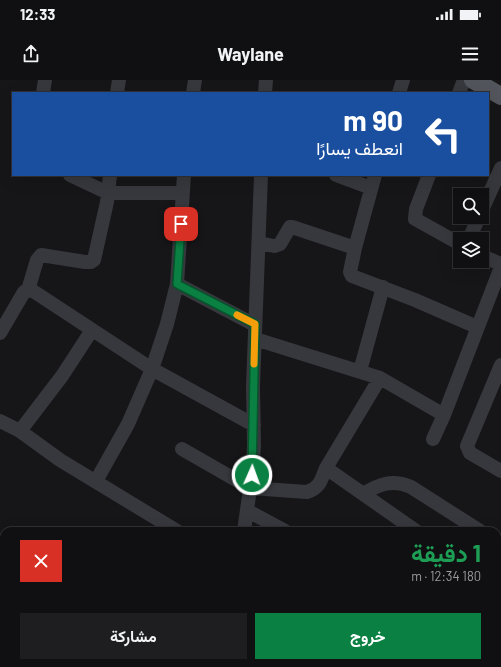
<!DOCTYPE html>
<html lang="ar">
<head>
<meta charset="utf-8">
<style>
  body { margin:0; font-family:Barlow,Vazirmatn,sans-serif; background:#1e1e20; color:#f1f3f6; direction:rtl; height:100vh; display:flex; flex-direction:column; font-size:15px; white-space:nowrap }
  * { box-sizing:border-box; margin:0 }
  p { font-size:13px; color:#9c9d9f }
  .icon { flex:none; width:22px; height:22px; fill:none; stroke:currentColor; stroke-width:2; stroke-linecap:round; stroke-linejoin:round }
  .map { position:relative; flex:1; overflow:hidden; direction:ltr }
  .panel { position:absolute; left:0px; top:447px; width:501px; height:140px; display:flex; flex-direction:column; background:#101012; border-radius:12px 12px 0 0; box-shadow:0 4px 16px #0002,0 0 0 1px #303032; direction:rtl }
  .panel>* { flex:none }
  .guide { position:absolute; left:12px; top:12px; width:477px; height:84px; border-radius:0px; box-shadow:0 4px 16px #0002,0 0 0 1px #303032; direction:rtl; background:#1a4fa0; color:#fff; overflow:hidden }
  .buttons { position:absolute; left:453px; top:108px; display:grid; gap:8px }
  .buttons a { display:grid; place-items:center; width:36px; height:36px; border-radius:0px; background:#101012; box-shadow:0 4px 16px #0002,0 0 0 1px #303032; font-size:20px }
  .pin { position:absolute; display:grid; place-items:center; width:34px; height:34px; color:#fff; margin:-17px; border-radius:8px; box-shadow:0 2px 6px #0006 }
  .me { position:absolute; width:44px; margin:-22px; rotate:2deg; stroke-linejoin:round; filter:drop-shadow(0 0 3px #0008) }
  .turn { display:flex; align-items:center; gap:14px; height:84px; padding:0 20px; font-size:18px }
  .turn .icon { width:52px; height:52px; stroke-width:2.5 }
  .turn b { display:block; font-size:28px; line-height:34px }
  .round { display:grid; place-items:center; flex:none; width:42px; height:42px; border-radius:0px; background:#1e1e20 }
  .head { display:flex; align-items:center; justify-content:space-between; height:68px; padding:0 20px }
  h1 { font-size:24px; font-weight:700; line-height:30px; color:#1e9e55 }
  .cta { display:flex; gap:8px; margin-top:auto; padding:8px 20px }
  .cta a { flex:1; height:46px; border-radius:0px; background:#0b8043; color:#fff; font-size:16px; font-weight:700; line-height:46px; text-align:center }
  .cta a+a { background:#1e1e20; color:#f1f3f6 }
  .status { display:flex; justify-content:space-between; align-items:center; height:28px; padding:0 20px; background:#101012; direction:ltr }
  .status svg { height:11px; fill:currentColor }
  header { display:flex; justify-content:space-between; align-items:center; height:52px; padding:0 20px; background:#101012; font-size:18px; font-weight:700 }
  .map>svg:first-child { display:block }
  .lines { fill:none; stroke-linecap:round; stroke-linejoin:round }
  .minor { stroke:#37383d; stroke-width:14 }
  .major { stroke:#53555c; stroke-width:18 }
  .route-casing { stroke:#07532c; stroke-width:10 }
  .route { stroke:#0b8043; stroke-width:7 }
  .slow { stroke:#f59e0b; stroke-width:7 }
</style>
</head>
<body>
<div class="status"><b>12:33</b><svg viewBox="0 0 49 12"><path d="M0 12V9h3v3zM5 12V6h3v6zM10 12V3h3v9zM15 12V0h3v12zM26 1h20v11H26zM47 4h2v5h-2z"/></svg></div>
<header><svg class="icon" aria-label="menu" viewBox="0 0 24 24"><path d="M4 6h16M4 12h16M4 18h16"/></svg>Waylane<svg class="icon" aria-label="share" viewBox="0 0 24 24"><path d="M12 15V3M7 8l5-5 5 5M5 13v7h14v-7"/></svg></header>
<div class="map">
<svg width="501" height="587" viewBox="0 0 501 587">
  <rect width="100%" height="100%" fill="#161618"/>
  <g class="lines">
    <path class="minor" d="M43 13 45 0
      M117 13 119 0
      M193 13 195 0
      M265 13 266 0
      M399 13 403 0
      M459 13 464 0
      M70 95 108 113H182
      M336 95 371 108
      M375 95 355 168 350 192 352 196 415 220 477 247
      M429 95 416 129 415 139 460 164
      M482 130 501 88
      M469 159 479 137
      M259 163 274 166 280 164 290 147H292L355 168
      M482 176 501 184
      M177 204 255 245
      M28 210 37 180 41 175 85 182H91L94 180 107 122 110 95
      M0 253 24 212 28 210 33 211 152 289 254 345
      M255 259 380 298 444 335
      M501 285 467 366 470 373 501 391
      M360 291 383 207
      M0 341 20 351 60 380 177 451
      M20 351 62 296 92 250
      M433 359 444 335 501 187
      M182 369 250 408 307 412C320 408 321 400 326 388L380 298
      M326 388 416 451
      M96 401 128 344 152 289 167 244 177 204 184 95
      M363 414C379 404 392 399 411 407L480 451
      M248 431 285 451
      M244 451 252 395 254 366 253 306 261 95
      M497 462 501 464
      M497 508 501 510
      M497 570 501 564
      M95 583 107 587
      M274 583 275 587
      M366 583 371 587
      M474 583 481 587
      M23 587 24 583
      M222 587 223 583
      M318 587 321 583"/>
    <path class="major" d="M473 0 501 16"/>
  </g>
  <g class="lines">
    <g class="route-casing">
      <path id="route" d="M181 144 177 204 255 244 252 395"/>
    </g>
    <use href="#route" class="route"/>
    <path class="slow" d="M237 235 255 244 254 284"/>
  </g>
</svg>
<div class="buttons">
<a><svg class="icon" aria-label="search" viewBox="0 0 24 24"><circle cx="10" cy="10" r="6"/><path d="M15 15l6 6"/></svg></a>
<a><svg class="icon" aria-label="layers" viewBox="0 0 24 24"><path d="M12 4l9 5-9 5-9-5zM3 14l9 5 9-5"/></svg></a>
</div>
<div class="pin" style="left:181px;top:144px;background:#d93025"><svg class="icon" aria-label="arrive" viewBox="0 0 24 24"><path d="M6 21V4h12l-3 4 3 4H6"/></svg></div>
<svg class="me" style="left:252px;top:395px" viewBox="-20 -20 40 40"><circle r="17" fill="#0b8043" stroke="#fff" stroke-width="3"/><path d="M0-11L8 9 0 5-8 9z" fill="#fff"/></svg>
<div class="guide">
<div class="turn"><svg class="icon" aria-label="left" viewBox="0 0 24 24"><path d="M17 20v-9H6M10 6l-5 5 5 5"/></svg><div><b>90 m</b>انعطف يسارًا</div></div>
</div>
<section class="panel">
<div class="head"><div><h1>1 دقيقة</h1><p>180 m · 12:34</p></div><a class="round" style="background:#d93025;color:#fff"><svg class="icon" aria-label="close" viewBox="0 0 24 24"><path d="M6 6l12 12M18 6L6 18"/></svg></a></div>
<div class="cta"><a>خروج</a><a>مشاركة</a></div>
</section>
</div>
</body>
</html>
